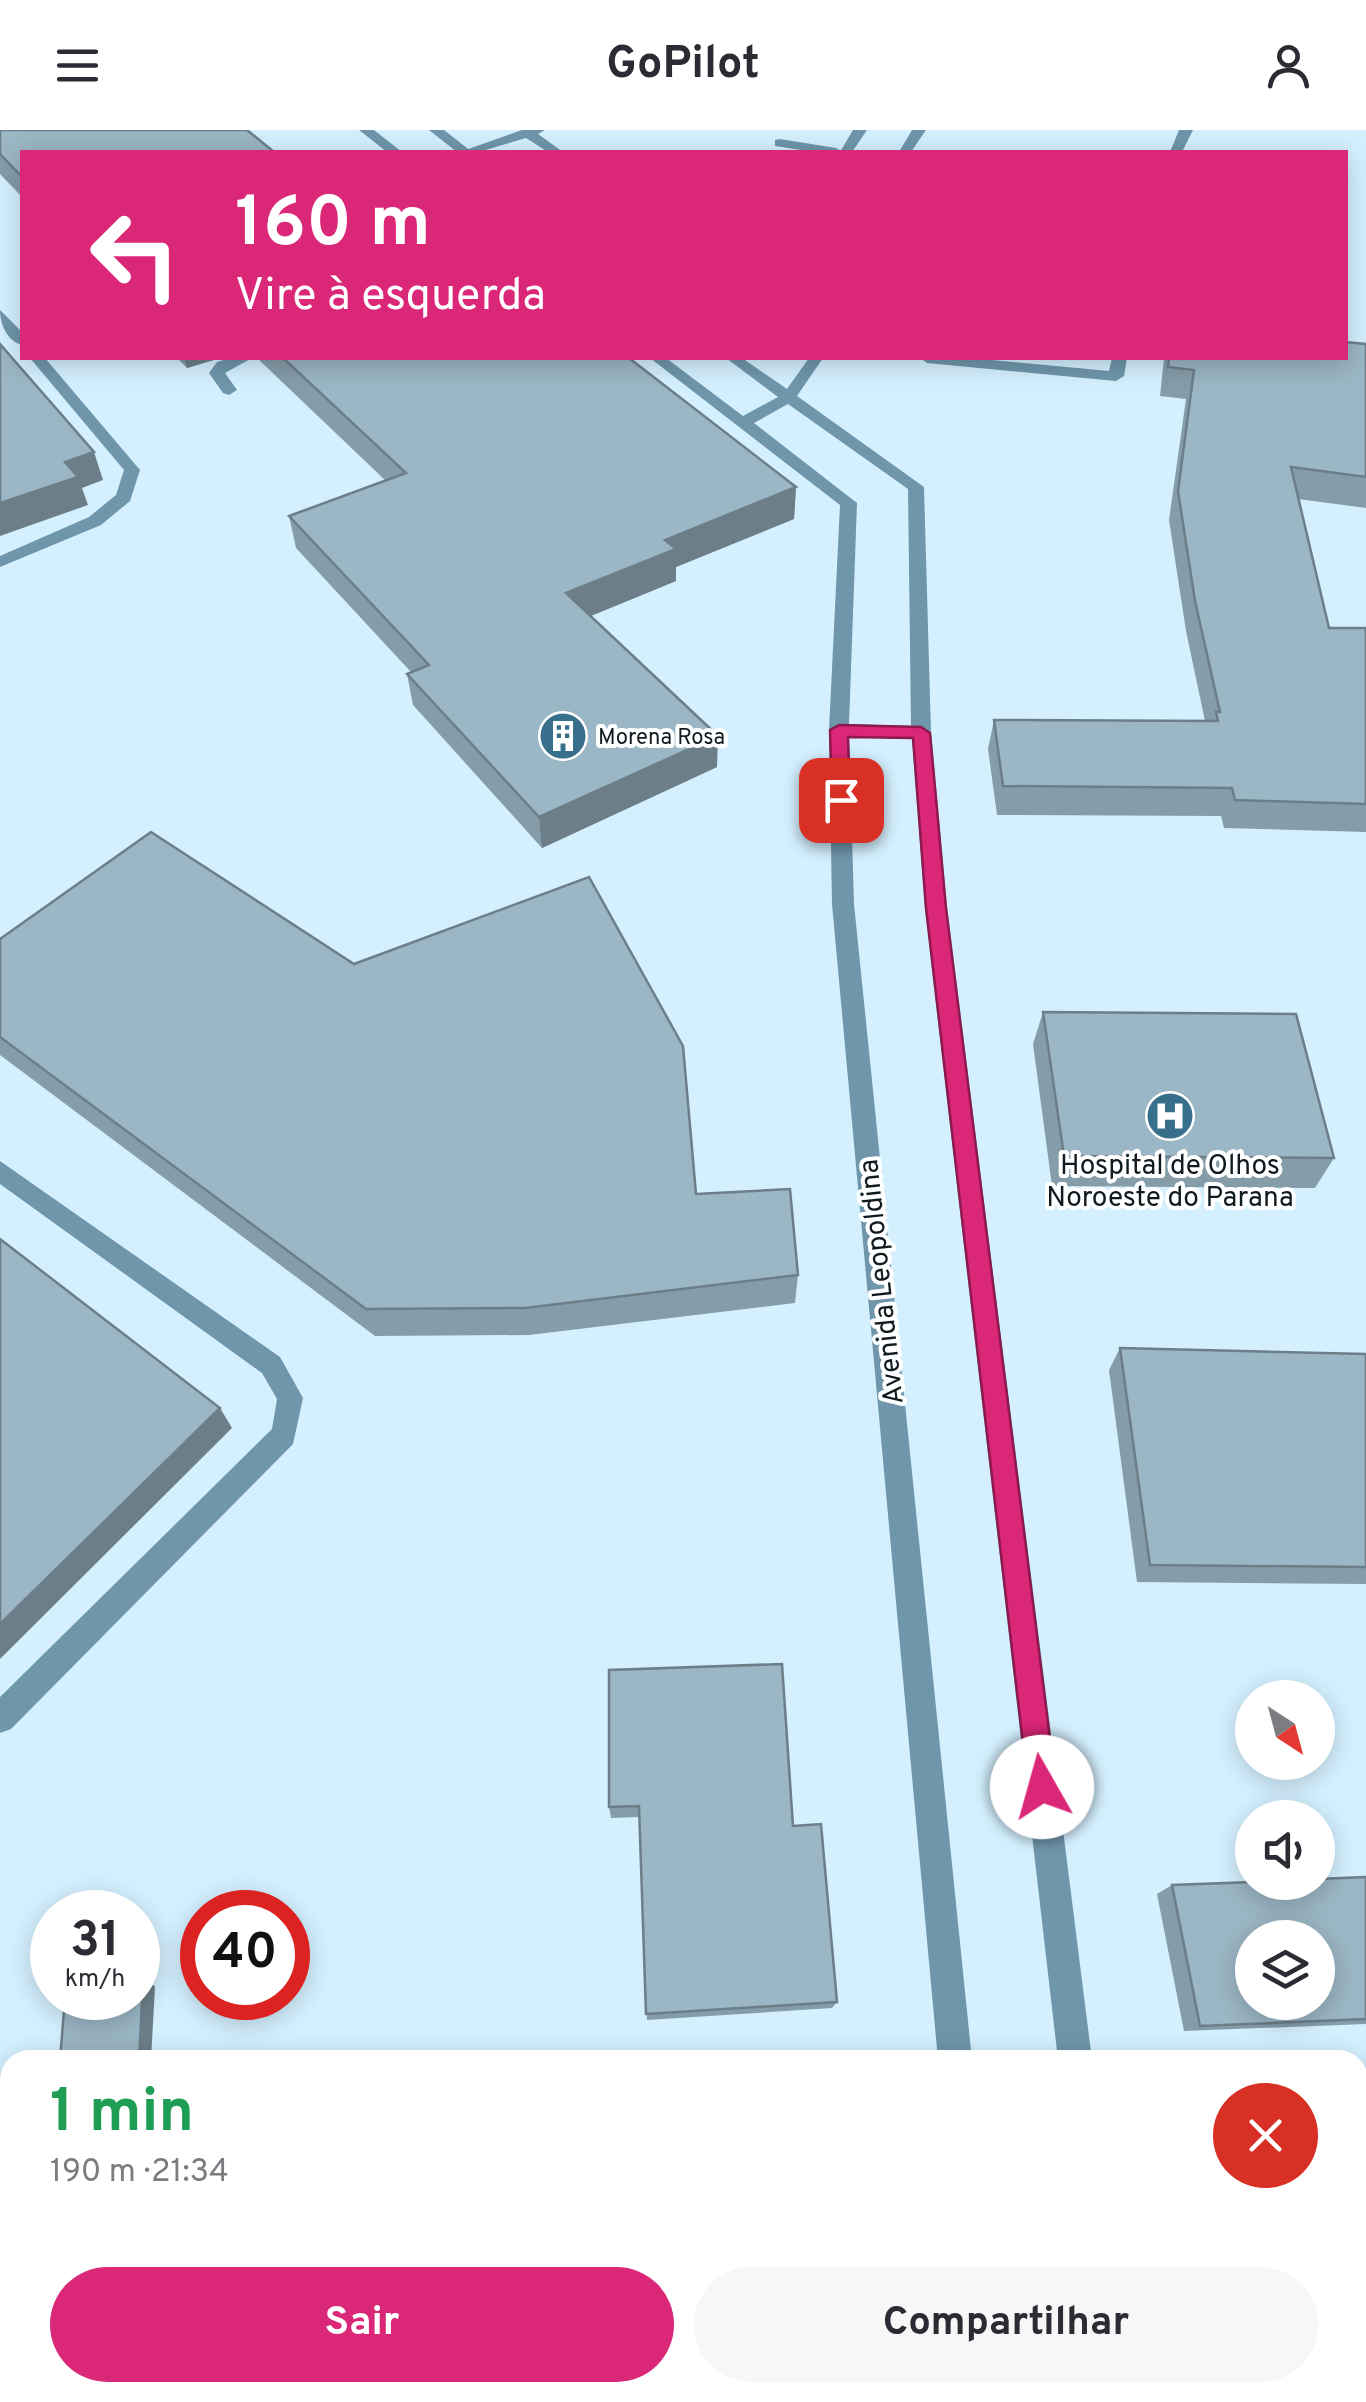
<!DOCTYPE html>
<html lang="pt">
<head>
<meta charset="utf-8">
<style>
  body { margin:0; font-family:Overpass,sans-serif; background:#f7f7f7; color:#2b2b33; height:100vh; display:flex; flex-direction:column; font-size:38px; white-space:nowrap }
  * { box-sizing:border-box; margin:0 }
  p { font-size:32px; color:#7c7c81 }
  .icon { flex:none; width:55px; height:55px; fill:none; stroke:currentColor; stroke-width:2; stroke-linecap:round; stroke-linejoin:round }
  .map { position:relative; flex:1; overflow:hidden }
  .sheet { position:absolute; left:0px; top:1920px; width:1368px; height:352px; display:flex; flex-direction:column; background:#fff; border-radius:30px 30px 0 0; box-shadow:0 5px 25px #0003 }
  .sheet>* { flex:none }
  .banner { position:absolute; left:20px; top:20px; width:1328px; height:210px; border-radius:0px; box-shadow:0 5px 25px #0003; background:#db2777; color:#fff; overflow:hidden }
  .needle { width:65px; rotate:144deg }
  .buttons { position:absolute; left:1235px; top:1550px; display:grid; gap:20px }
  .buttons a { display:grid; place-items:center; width:100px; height:100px; border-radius:50%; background:#fff; box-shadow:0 5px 25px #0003; font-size:50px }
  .speed { position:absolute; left:30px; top:1760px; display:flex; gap:20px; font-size:50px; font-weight:700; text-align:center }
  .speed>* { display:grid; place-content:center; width:130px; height:130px; border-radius:50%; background:#fff; box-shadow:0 5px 25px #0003; line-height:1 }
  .speed small { font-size:25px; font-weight:400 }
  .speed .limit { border:15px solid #d22; background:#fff; color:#111 }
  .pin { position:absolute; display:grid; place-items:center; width:85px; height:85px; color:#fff; margin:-42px; border-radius:20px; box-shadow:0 5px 15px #0006 }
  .me { position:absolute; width:110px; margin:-55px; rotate:353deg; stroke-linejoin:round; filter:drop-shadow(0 0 8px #0008) }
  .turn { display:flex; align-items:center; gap:35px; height:210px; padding:0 50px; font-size:45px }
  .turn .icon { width:130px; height:130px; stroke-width:2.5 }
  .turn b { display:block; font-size:70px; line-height:85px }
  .round { display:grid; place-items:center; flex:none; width:105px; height:105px; border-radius:52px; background:#f7f7f7 }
  .summary { display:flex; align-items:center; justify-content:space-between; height:170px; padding:0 50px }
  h1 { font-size:60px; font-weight:700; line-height:75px; color:#1e9e55 }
  .primary-button { display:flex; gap:20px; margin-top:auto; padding:20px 50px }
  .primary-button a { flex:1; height:115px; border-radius:60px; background:#db2777; color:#fff; font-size:40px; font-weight:700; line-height:115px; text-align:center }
  .primary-button a+a { background:#f7f7f7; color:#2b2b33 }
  header { display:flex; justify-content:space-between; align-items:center; height:130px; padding:0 50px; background:#fff; font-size:45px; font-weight:700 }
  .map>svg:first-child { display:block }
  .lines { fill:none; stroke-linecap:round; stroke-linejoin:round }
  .service { fill:#6f96ab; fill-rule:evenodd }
  .minor { fill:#6f96ab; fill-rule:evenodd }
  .tertiary { fill:#6f96ab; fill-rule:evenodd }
  .wall { fill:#859da9 }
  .shaded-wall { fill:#6c7f89 }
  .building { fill:#9bb6c4; stroke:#6c7f89; stroke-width:2.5; fill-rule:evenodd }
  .route { fill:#db2777; stroke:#8e194d; stroke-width:2.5 }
  .labels { text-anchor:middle; stroke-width:8; stroke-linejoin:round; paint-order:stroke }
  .far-poi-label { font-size:22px; fill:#101a1f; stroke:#fff; text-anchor:start }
  .poi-label { font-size:28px; fill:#101a1f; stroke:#fff }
  .street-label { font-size:28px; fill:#101a1f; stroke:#fff }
</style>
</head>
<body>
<header><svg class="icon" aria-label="menu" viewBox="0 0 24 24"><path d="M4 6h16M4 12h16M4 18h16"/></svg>GoPilot<svg class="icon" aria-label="person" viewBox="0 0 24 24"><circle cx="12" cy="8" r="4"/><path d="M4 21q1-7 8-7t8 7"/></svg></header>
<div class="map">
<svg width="1366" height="2272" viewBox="0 0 1366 2272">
  <rect width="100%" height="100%" fill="#d4f0ff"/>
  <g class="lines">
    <path class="service" d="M522 0H545L538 4 563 22H548L526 8 479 22H460Z
      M780 9 836 18 843 22H814L775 16V10Z
      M0 180 22 202V215C7 211 0 194 0 180Z
      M30 228H45L140 340 130 371 101 395 0 437V426L89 387 116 365 124 340Z
      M230 228H252L225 243 237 260 229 265 223 263 209 243 217 232Z
      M0 1031 280 1227 303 1268 293 1314 11 1599 0 1603V1567L272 1299 277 1269 262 1243 0 1054Z"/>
    <path class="minor" d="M1179 0H1193L1182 22H1170Z
      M920 228H970L1109 241 1112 228H1127L1124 246 1116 251 927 233Z"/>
    <path class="tertiary" d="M359 0H374L402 22H387Z
      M429 0H444L472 22H457Z
      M853 0H867L852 22H840Z
      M912 0H926L911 22H899Z
      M650 228H666L743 286 778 267 726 228H742L787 259 809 228H823L797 266 924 357 931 603 947 778 1092 1930H1058L925 778 912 609 849 607 854 774 972 1930H938L832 774 829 600 840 375ZM788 274 908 359 911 596 849 594 857 373 754 293Z
      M969 2262H1005L1006 2272H970Z
      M1097 2262H1133L1134 2272H1098Z"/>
  </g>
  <path class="wall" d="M0 0 22 22V67L0 44Z
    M1366 214V378L1298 369 1329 498H1366V702L1224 698 1221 686 997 685 988 619 994 590 1205 591 1186 501 1169 390 1186 269 1160 266 1164 228H1345Z
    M177 228H220L187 238Z
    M257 228H629L796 357 794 389 676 437V451L590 486 717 637 542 718 413 575 407 544 411 542 296 418 289 386 386 351Z
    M0 809 696 1064 798 1145 795 1173 529 1205 375 1206 0 925Z
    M1043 882 1334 1028 1315 1058 1052 1056 1033 914Z
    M1120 1218 1366 1224V1454L1137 1452 1109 1240Z
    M782 1534 793 1696 837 1872 832 1878 647 1890 640 1687 611 1688 609 1677Z
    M1366 1747V1894L1184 1901 1157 1764 1172 1755Z
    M1358 2076H1366V2208L1358 2168Z"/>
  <path class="shaded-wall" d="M184 228H220L187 238Z
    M94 322 103 350 82 358 88 375 0 406V373L65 332Z
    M796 357 794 389 676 437V451L569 495 566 463 665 410Z
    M718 606 717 637 542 718 539 687Z
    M220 1278 232 1298 0 1529V1494Z
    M143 1851 155 1856 151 1930H139Z"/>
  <path class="building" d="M0 0H247L274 22H22V47L0 24Z
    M1345 212 1366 214V347L1291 337 1329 498H1366V674L1235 670 1232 658 1003 656 994 590 1218 591 1216 582H1220L1195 471 1178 361 1194 240 1168 237 1169 228H1345Z
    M0 214 94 322 65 332 78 347 0 373Z
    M283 228H629L796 357 665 410 676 419 566 463 718 606 539 687 407 544 429 535 289 386 406 343Z
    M151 702 354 834 589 747 683 916 696 1064 790 1059 798 1145 525 1178 366 1179 0 907V809Z
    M1043 882 1296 884 1334 1028 1064 1026Z
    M0 1109 220 1278 0 1494Z
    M1120 1218 1366 1224V1437L1150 1435Z
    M782 1534 793 1696 821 1694 837 1872 646 1884 639 1676 609 1677V1540Z
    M1366 1747V1889L1200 1896 1172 1755 1252 1752H1318V1749ZM1252 1808H1318V1872H1252Z
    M143 1851 139 1930H60L65 1868H138V1852Z
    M1361 2077H1366V2099Z
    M26 2262H815L816 2272H25Z"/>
  <path class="route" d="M839 595 921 597 930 603 946 778 1056 1657 1052 1667 1042 1671 1032 1667 1028 1657 926 778 913 608 848 607 850 670 841 676 832 670 830 600Z"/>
  <defs>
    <g id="building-disc" transform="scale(2.5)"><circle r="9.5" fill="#386f8a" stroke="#fff"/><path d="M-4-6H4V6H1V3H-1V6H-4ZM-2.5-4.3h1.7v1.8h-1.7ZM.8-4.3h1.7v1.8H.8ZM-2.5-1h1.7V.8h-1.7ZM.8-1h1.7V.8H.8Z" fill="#fff"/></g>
    <g id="hospital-disc" transform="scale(2.5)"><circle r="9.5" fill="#386f8a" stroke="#fff"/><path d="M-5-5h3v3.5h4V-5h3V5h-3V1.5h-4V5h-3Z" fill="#fff"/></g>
  </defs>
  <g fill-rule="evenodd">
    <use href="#building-disc" x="563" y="606"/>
    <use href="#hospital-disc" x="1170" y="986"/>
  </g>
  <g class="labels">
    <g class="far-poi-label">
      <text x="598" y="614">Morena Rosa</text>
    </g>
    <g class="poi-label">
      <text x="1170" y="1044">Hospital de Olhos<tspan x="1170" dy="32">Noroeste do Parana</tspan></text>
    </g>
    <g class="street-label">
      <text transform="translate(880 1152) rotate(-96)" y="10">Avenida Leopoldina</text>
    </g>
  </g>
</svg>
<div class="buttons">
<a><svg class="needle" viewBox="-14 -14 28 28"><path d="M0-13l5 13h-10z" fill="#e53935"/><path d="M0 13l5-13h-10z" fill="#7c7c81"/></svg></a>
<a><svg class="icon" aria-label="sound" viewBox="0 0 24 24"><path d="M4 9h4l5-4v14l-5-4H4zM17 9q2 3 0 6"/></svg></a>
<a><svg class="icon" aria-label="layers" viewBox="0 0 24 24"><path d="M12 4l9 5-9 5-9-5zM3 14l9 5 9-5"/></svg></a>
</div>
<div class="speed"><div>31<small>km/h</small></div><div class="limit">40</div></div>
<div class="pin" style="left:841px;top:670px;background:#d93025"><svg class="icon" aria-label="arrive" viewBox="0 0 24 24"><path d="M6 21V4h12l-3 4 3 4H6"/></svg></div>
<svg class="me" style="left:1042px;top:1657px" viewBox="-20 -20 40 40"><circle r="19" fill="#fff"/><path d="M0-13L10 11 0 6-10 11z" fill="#db2777"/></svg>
<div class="banner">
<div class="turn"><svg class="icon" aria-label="left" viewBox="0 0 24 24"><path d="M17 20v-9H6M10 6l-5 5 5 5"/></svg><div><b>160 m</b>Vire à esquerda</div></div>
</div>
<section class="sheet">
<div class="summary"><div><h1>1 min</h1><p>190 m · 21:34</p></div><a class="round" style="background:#d93025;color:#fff"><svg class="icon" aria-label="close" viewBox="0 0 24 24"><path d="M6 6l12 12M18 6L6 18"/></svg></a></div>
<div class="primary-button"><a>Sair</a><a>Compartilhar</a></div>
</section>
</div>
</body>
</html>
